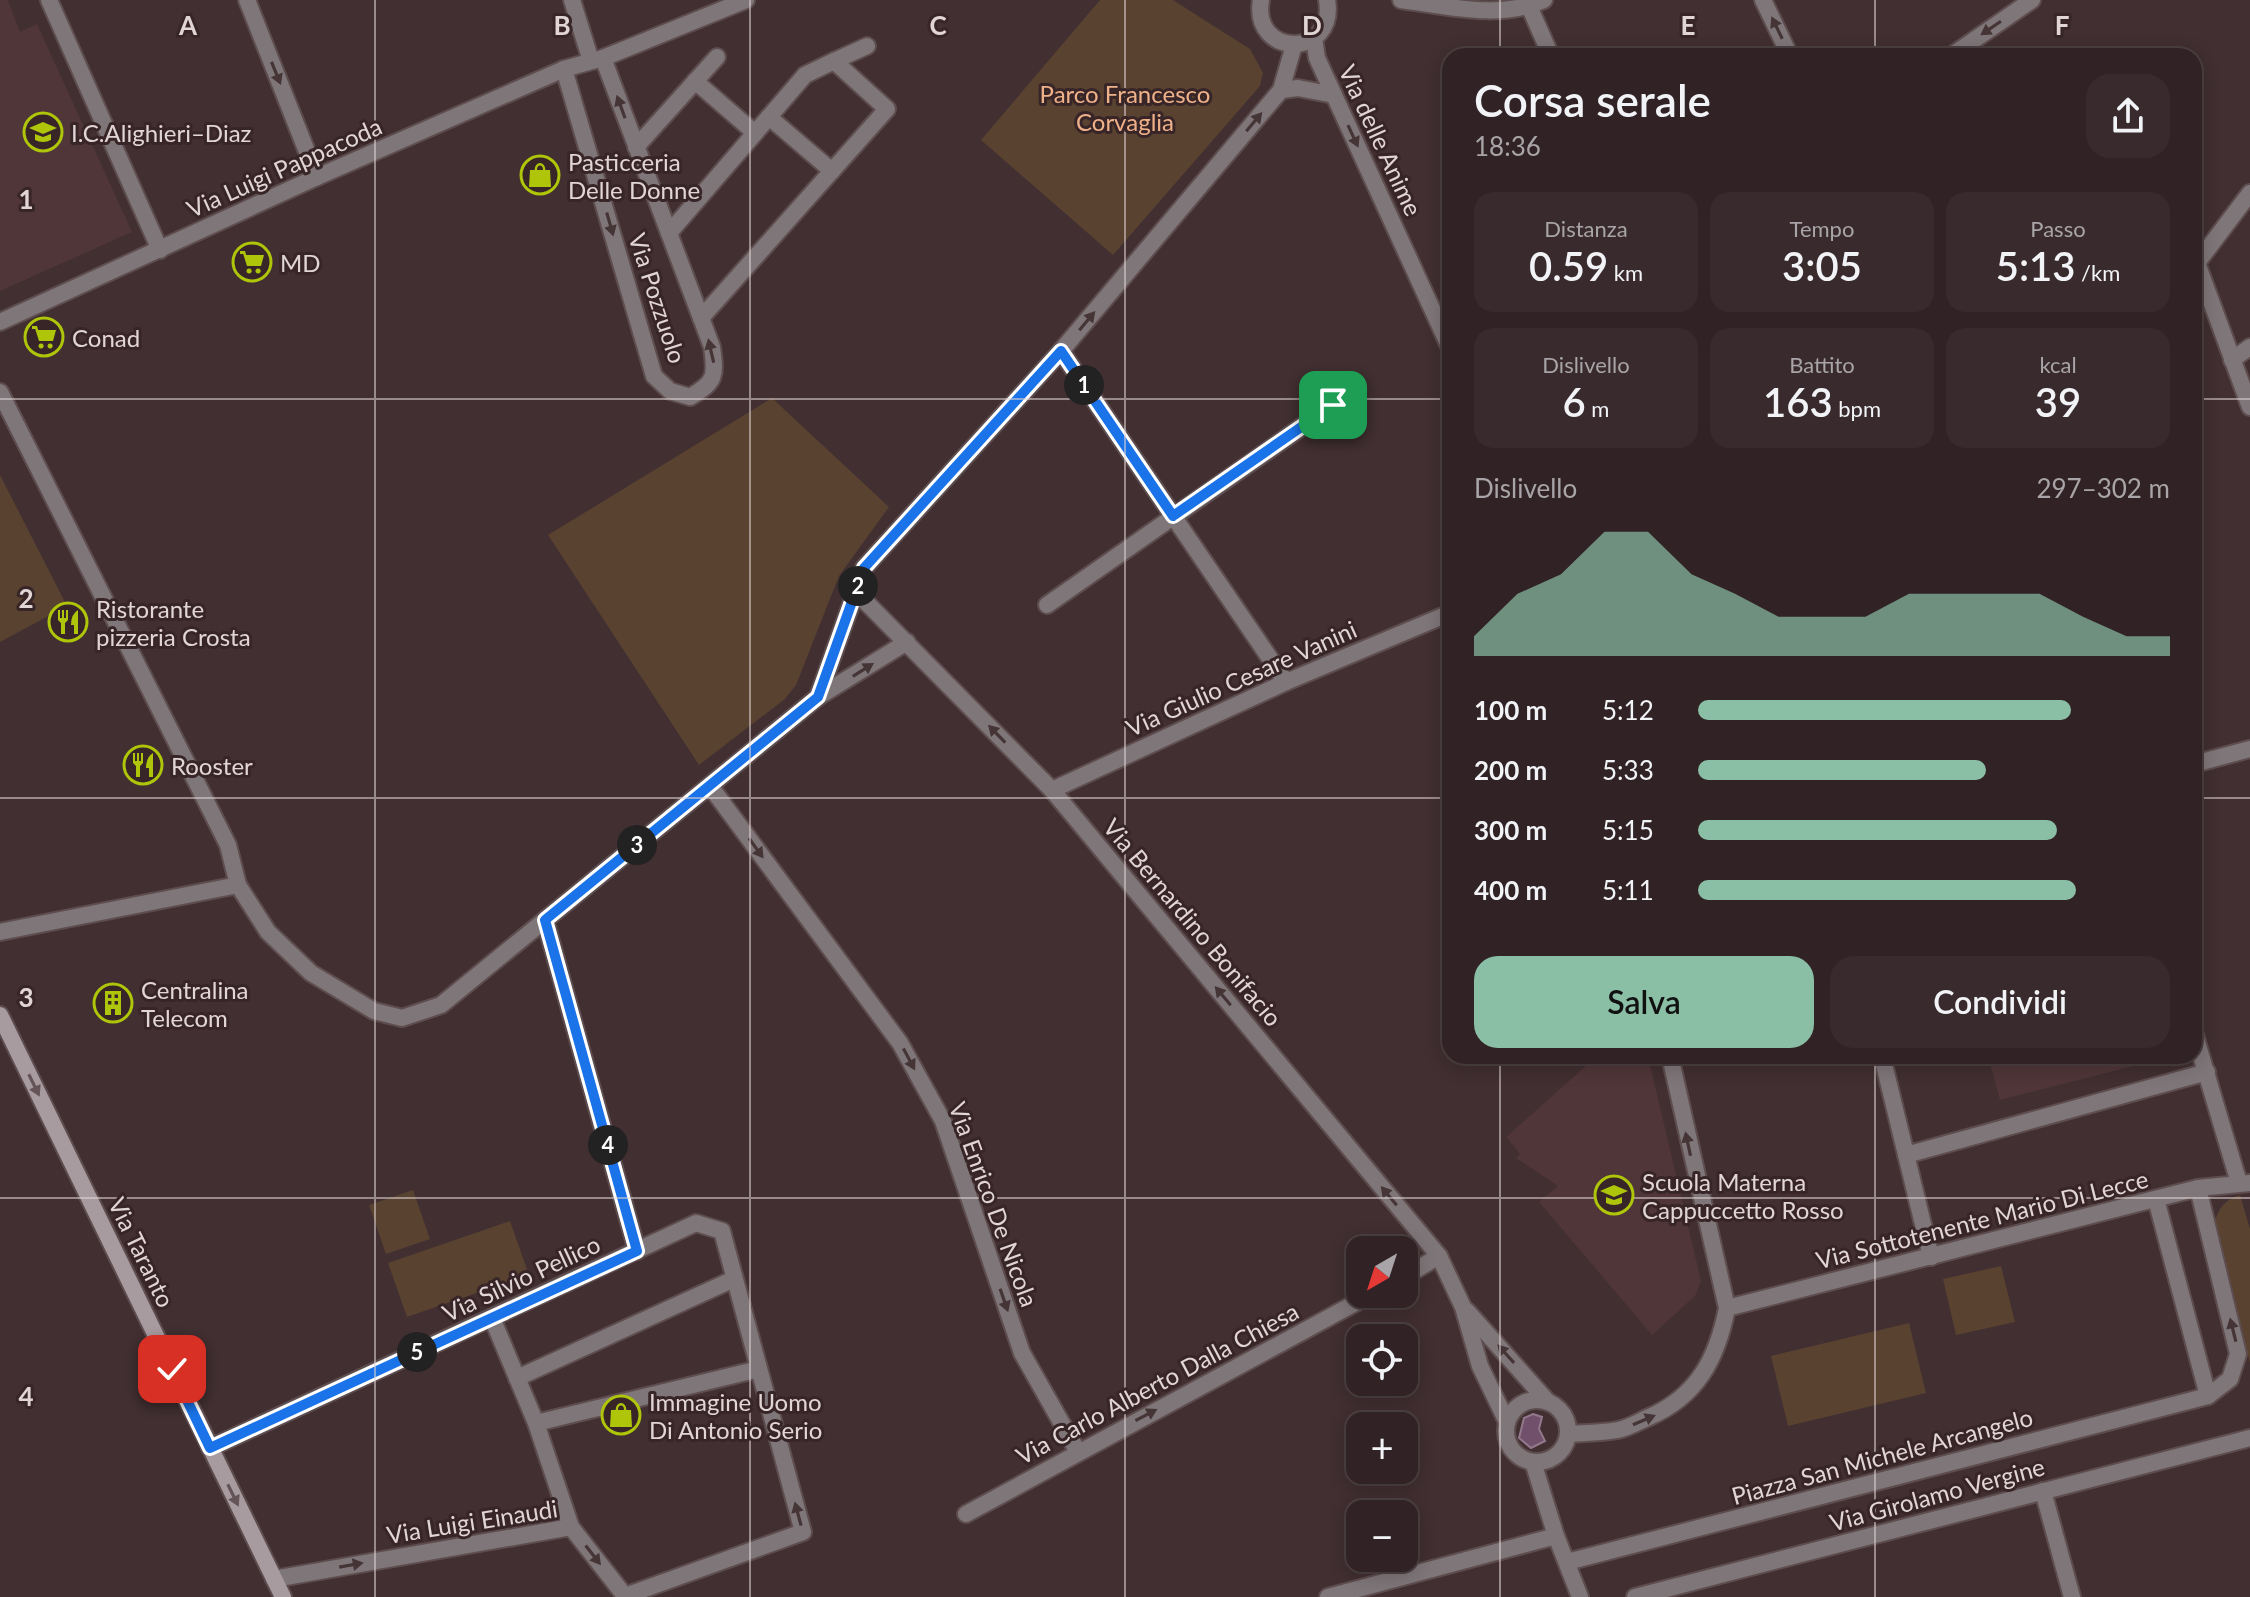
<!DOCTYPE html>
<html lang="it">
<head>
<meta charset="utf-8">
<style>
  body { margin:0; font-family:Lato,sans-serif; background:#392b2d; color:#f1f3f6; height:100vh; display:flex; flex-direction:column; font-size:30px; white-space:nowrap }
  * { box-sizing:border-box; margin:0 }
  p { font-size:26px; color:#a8a4a7 }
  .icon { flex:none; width:44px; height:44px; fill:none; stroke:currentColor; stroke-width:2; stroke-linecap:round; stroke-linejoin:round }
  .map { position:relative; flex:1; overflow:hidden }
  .panel { position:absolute; left:1442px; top:48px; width:760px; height:1016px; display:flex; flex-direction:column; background:#312325; border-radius:24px; box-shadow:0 4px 20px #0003,0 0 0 2px #4c4042 }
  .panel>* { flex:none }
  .needle { width:52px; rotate:219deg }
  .fabs { position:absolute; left:1346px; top:1236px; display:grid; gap:16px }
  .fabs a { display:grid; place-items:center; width:72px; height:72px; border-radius:16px; background:#312325; box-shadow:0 4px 20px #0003,0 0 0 2px #4c4042; font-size:40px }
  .pin { position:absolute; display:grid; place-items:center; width:68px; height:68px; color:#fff; margin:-34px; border-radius:16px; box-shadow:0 4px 12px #0006 }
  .km { position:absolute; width:40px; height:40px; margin:-20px; border-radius:50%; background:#222; color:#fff; font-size:22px; line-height:40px; text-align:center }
  .round { display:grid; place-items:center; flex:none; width:84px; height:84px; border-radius:24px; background:#392b2d }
  .head { display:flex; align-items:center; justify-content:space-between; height:136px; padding:0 32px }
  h1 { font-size:44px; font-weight:600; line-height:60px }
  .stats { display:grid; grid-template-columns:repeat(3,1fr); gap:12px; height:136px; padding:8px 32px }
  .stats div { display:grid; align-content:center; border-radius:20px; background:#392b2d; text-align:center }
  .stats b { font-size:40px; font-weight:600 }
  .stats small { font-size:22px; font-weight:400 }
  .stats p { font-size:22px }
  .chart { height:224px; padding:16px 32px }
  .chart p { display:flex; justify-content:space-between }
  .chart svg { width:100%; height:144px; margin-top:8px; fill:#8abfa5; opacity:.7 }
  .action { display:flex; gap:16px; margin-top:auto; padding:16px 32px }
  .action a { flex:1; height:92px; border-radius:24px; background:#8abfa5; color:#111; font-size:32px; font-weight:600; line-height:92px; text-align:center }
  .action a+a { background:#392b2d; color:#f1f3f6 }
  ul { padding:0 32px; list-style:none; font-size:26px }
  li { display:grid; grid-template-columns:128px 96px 1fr; align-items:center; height:60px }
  li i { height:20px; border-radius:10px; background:#8abfa5 }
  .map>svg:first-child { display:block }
</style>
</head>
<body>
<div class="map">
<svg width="2250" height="1597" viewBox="0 0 2250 1597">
  <rect width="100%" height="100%" fill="#412f31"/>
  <g fill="#503639">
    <polygon points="0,0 8,0 20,32 37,24 132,232 0,291"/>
    <polygon points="1597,1056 1648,1056 1701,1281 1695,1296 1652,1335 1539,1202 1558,1186 1516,1158 1520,1154 1506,1137"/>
    <polygon points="1988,1056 2165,1056 2165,1058 2000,1100"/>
  </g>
  <g fill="#5a4231">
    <polygon points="1100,0 1173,0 1250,49 1263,73 1260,86 1113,255 981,140"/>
    <polygon points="772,398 889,507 839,576 796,685 785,699 699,765 548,535"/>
    <polygon points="0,475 67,606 0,642"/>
    <polygon points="413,1190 430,1239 386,1254 369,1205"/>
    <path d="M2240,1195l10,34v134l-36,-139c4,-15 10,-24 26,-29z"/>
    <polygon points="510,1221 529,1275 407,1317 388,1263"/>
    <polygon points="2001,1266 2015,1322 1956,1335 1943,1279"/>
    <polygon points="1909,1323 1926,1393 1788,1426 1771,1356"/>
  </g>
  <polygon fill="#70506b" stroke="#92788b" stroke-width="2" points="1533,1414 1542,1417 1539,1429 1545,1441 1531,1448 1519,1438 1524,1418"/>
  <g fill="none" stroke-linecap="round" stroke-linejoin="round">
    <defs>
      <g id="minor">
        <polyline points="49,0 160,250"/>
        <polyline points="247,0 317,177"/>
        <polyline points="572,0 591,61"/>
        <path d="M1261,0c-10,58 76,59 66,0"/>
        <path d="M1401,0c47,6 98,20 143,0"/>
        <polyline points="1763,0 1790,56"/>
        <polyline points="1529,6 1551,56"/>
        <polyline points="1314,38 1317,58 1450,348"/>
        <polyline points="1951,56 2032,0"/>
        <polyline points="834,61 867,46"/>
        <path d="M564,69l90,307 16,15 20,6c26,-15 26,-21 22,-50l-109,-289"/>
        <polyline points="695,81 755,133"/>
        <polyline points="1281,90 1298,88 1334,95"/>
        <polyline points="769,117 832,171"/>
        <polyline points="636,147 717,57"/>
        <polyline points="2250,193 2197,263 2250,407"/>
        <polyline points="669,233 805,75 834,61 887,109 701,318"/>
        <polyline points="0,322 317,177 564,69 603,58 746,0"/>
        <polyline points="1061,351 1286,682"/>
        <polyline points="2232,360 2250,347"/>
        <polyline points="0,392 228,845 238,885"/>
        <polyline points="856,592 1052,790 1439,1256 1463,1307 1480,1366 1507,1422"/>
        <polyline points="1047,605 1333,405"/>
        <polyline points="818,697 864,568 1061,351 1281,90 1294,45"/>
        <polyline points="2194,764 2250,749"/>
        <polyline points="710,786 900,1043 943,1121 1022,1353 1078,1452"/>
        <polyline points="1052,790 1286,682 1450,613"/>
        <polyline points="545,920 637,1251"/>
        <polyline points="0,932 238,885 268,932 311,973 374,1011 402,1018 441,1005 818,697 907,642"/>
        <polyline points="2194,1032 2239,1183"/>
        <polyline points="1882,1056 1931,1257"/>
        <polyline points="1906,1155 2207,1072"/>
        <polyline points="2156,1199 2208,1396"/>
        <polyline points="1404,1277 1439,1256"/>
        <polyline points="1727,1308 2198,1188 2250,1183"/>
        <polyline points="1467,1311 1548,1402"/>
        <polyline points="492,1318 536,1423 571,1527"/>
        <polyline points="517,1378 734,1279"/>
        <circle cx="1537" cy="1431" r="31"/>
        <polyline points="536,1423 759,1369"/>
        <path d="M1569,1434c16,-1 33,-1 49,-4 10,-2 20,-8 29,-12 50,-21 70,-59 80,-110l-57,-252"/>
        <polyline points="210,1448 696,1223 722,1231 803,1532 625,1596 571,1527 274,1579"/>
        <polyline points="1533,1462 1556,1536 1580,1597"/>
        <polyline points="2043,1491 2072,1597"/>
        <polyline points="966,1514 1372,1294"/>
        <polyline points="1567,1562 2208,1396 2230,1379 2238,1354 2198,1188"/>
        <polyline points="1328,1597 1556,1536"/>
        <polyline points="1635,1597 2250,1438"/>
      </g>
      <polyline id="secondary" points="0,1015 283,1597"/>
    </defs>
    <use href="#minor" stroke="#5e4d4f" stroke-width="20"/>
    <use href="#secondary" stroke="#5e4d4f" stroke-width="20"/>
    <use href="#minor" stroke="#7f7679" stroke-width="16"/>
    <use href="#secondary" stroke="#a89ba0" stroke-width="16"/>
  </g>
  <defs><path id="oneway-solid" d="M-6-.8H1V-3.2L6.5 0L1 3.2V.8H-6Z" transform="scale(2)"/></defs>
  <g fill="#453537">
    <use href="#oneway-solid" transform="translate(1777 28) rotate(-116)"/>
    <use href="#oneway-solid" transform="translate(1991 28) rotate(146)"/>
    <use href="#oneway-solid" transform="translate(276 73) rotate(68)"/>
    <use href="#oneway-solid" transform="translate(621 107) rotate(-110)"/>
    <use href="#oneway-solid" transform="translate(1254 122) rotate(-50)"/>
    <use href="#oneway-solid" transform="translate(1353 136) rotate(65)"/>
    <use href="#oneway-solid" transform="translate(610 224) rotate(74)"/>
    <use href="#oneway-solid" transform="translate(1087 321) rotate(-50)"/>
    <use href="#oneway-solid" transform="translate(711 351) rotate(-103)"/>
    <use href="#oneway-solid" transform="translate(863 670) rotate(-32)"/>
    <use href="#oneway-solid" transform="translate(997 734) rotate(-134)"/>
    <use href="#oneway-solid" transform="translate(756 848) rotate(54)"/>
    <use href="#oneway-solid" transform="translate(1223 996) rotate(-130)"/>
    <use href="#oneway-solid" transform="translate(909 1059) rotate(62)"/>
    <use href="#oneway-solid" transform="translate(1688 1144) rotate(-102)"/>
    <use href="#oneway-solid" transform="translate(1389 1196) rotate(-130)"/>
    <use href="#oneway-solid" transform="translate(1004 1300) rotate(71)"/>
    <use href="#oneway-solid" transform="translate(2233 1330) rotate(-104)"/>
    <use href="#oneway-solid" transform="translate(1506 1354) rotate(-132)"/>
    <use href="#oneway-solid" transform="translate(1146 1415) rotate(-28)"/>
    <use href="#oneway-solid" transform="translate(1644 1420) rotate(-23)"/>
    <use href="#oneway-solid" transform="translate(798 1514) rotate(-105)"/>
    <use href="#oneway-solid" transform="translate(593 1555) rotate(52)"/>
    <use href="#oneway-solid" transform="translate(351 1565) rotate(-10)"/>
  </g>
  <g fill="#645457">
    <use href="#oneway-solid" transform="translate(34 1085) rotate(64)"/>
    <use href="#oneway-solid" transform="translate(233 1495) rotate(64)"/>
  </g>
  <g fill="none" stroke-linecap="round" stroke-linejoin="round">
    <defs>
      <polyline id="route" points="172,1369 210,1448 637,1251 545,920 818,697 864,568 1061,351 1173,516 1333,405"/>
    </defs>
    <use href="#route" stroke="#fff" stroke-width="16"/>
    <use href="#route" stroke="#1a73e8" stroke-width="10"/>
  </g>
  <path fill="none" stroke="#e1d5d6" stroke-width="2" stroke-opacity="0.55" d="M375,0v1597M750,0v1597M1125,0v1597M1500,0v56M1875,0v56M0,399h1450M2194,399h56M0,798h1450M2194,798h56M1500,1056v541M1875,1056v541M0,1198h2250"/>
  <defs>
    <symbol id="school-ring" viewBox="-11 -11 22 22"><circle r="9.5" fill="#372527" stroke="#aec509" stroke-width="1.5"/><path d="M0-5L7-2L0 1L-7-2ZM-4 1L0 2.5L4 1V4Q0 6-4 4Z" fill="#aec509"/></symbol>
    <symbol id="shop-ring" viewBox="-11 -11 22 22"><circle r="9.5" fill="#372527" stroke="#aec509" stroke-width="1.5"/><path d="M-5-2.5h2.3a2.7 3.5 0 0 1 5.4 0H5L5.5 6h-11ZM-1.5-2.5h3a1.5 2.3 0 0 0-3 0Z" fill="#aec509"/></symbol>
    <symbol id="supermarket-ring" viewBox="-11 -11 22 22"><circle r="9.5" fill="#372527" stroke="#aec509" stroke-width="1.5"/><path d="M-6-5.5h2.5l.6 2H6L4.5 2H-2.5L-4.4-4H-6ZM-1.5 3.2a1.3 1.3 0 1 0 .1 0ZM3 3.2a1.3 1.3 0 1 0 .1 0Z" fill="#aec509"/></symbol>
    <symbol id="restaurant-ring" viewBox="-11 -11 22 22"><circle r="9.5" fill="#372527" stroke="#aec509" stroke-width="1.5"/><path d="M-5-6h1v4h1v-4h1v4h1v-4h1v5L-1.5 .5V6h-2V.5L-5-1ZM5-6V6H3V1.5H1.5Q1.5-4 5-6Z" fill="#aec509"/></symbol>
    <symbol id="building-ring" viewBox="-11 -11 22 22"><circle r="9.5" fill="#372527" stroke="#aec509" stroke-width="1.5"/><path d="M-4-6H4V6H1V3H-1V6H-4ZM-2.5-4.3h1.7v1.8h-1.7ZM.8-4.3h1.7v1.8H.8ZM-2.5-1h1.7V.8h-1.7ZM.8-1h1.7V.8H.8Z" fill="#aec509"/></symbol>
  </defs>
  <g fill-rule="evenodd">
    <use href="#school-ring" x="21" y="110" width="44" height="44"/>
    <use href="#shop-ring" x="518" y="153" width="44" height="44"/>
    <use href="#supermarket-ring" x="230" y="240" width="44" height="44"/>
    <use href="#supermarket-ring" x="22" y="315" width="44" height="44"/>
    <use href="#restaurant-ring" x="46" y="600" width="44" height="44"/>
    <use href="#restaurant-ring" x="121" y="743" width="44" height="44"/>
    <use href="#building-ring" x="91" y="981" width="44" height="44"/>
    <use href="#school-ring" x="1592" y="1173" width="44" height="44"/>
    <use href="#shop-ring" x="599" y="1393" width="44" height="44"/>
  </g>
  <g text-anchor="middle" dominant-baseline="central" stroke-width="6" stroke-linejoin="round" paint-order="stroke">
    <g font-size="24" fill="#eeb189" stroke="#372527">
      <text x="1125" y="93">Parco Francesco<tspan x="1125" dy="28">Corvaglia</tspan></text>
    </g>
    <g font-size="24" fill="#e1d5d6" stroke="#372527" text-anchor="start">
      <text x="71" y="132">I.C.Alighieri–Diaz</text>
      <text x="568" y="161">Pasticceria<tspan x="568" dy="28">Delle Donne</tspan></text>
      <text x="280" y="262">MD</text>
      <text x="72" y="337">Conad</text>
      <text x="96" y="608">Ristorante<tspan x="96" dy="28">pizzeria Crosta</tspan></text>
      <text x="171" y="765">Rooster</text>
      <text x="141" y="989">Centralina<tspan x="141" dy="28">Telecom</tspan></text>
      <text x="1642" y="1181">Scuola Materna<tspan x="1642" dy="28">Cappuccetto Rosso</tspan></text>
      <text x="649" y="1401">Immagine Uomo<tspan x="649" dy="28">Di Antonio Serio</tspan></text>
    </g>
    <g font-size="24" fill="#e1d5d6" stroke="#372527">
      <text transform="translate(1381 140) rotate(65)">Via delle Anime</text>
      <text transform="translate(284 167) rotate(-24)">Via Luigi Pappacoda</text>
      <text transform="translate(658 298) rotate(72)">Via Pozzuolo</text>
      <text transform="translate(1241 678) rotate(-24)">Via Giulio Cesare Vanini</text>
      <text transform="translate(1193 922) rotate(50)">Via Bernardino Bonifacio</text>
      <text transform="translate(994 1204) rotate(70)">Via Enrico De Nicola</text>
      <text transform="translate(1982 1219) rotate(-14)">Via Sottotenente Mario Di Lecce</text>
      <text transform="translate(142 1252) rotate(64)">Via Taranto</text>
      <text transform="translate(521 1278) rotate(-25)">Via Silvio Pellico</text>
      <text transform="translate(1157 1383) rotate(-28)">Via Carlo Alberto Dalla Chiesa</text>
      <text transform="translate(1882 1456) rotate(-15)">Piazza San Michele Arcangelo</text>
      <text transform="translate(1937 1494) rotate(-15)">Via Girolamo Vergine</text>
      <text transform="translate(472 1521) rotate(-9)">Via Luigi Einaudi</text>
    </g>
  </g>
  <g font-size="26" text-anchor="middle" font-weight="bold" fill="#e1d5d6" stroke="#372527" stroke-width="6" stroke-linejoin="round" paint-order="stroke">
    <text x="188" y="35">A</text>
    <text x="562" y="35">B</text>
    <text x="938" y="35">C</text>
    <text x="1312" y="35">D</text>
    <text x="1688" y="35">E</text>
    <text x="2062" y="35">F</text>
    <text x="26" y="209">1</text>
    <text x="26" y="608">2</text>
    <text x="26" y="1007">3</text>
    <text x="26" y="1406">4</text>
  </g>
</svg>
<div class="fabs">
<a><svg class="needle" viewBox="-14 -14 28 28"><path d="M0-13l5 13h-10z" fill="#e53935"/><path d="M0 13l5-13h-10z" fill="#a8a4a7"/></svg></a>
<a><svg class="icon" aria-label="locate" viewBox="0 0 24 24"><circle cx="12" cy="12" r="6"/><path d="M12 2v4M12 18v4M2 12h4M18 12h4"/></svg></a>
<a>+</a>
<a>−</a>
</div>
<div class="pin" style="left:1333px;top:405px;background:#1e9e55"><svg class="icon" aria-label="arrive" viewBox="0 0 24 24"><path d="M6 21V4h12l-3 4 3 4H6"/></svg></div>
<div class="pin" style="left:172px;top:1369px;background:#d93025"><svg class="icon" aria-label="check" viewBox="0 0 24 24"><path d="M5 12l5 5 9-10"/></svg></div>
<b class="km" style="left:1084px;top:385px">1</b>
<b class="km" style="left:858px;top:586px">2</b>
<b class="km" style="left:637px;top:845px">3</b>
<b class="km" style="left:608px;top:1145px">4</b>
<b class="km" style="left:417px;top:1352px">5</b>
<section class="panel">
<div class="head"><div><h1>Corsa serale</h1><p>18:36</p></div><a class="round"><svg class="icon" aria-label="share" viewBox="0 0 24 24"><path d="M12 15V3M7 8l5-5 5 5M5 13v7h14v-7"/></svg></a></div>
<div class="stats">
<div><p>Distanza</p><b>0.59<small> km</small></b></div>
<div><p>Tempo</p><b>3:05</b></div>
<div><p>Passo</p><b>5:13<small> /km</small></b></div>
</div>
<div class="stats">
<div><p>Dislivello</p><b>6<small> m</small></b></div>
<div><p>Battito</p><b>163<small> bpm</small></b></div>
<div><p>kcal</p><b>39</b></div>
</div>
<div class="chart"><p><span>Dislivello</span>297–302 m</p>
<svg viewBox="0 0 160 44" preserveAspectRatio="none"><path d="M0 44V38L10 25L20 19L30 6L40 6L50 19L60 25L70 32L80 32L90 32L100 25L110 25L120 25L130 25L140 32L150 38L160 38V44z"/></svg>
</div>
<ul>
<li><b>100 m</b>5:12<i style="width:79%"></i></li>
<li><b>200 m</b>5:33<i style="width:61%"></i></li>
<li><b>300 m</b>5:15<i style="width:76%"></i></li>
<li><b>400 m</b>5:11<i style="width:80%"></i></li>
</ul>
<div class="action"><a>Salva</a><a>Condividi</a></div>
</section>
</div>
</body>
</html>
